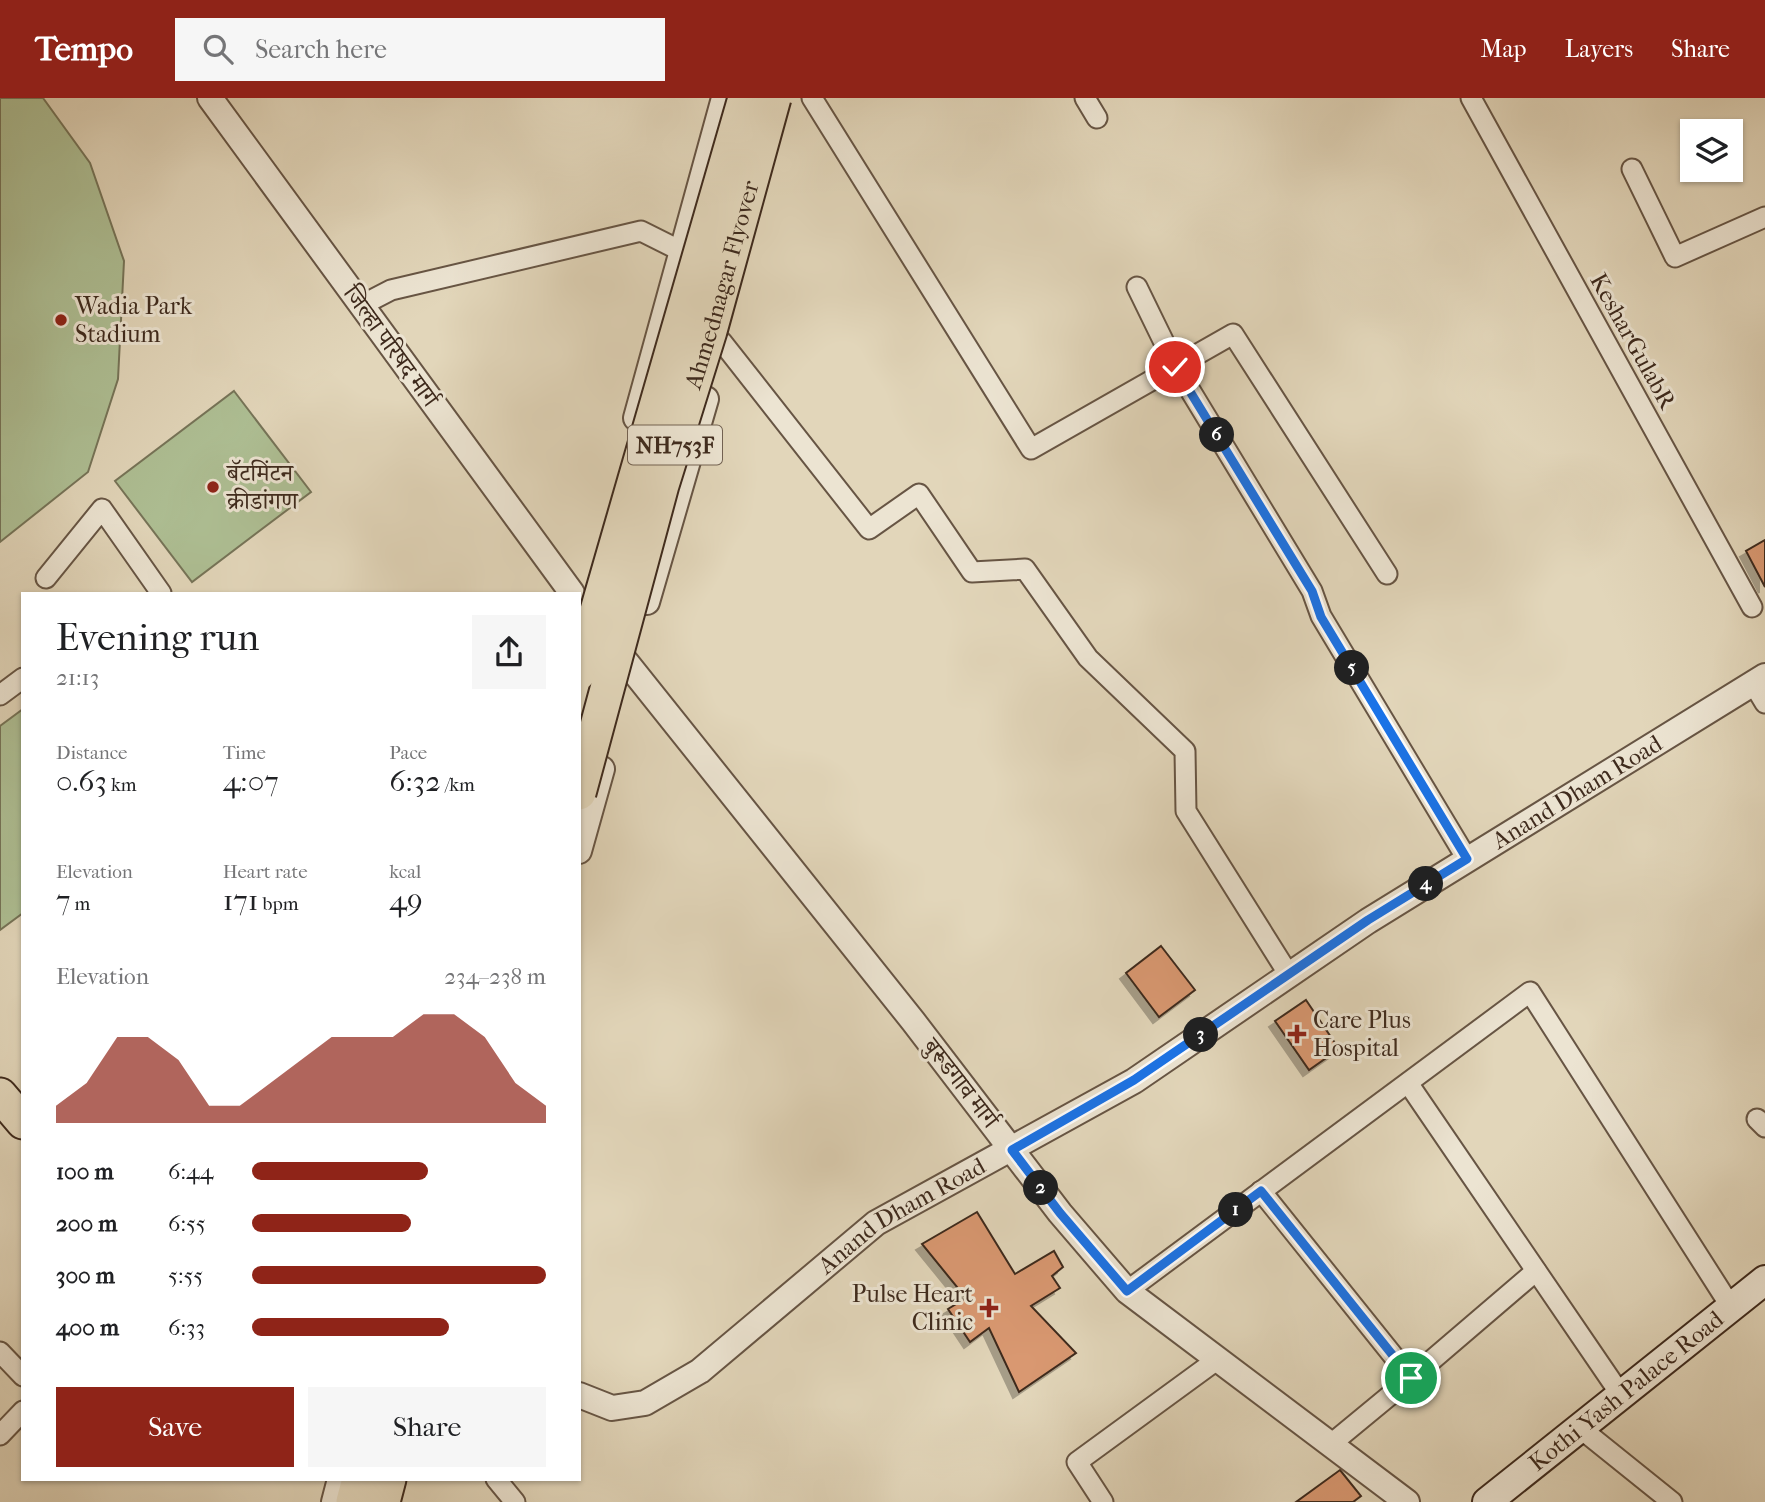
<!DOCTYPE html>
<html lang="en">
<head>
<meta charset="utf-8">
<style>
  body { margin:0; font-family:"IM FELL French Canon","Noto Serif Devanagari",serif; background:#f6f6f6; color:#202124; height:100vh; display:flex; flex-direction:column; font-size:26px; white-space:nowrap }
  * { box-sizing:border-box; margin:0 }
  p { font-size:23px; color:#757577 }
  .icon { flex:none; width:38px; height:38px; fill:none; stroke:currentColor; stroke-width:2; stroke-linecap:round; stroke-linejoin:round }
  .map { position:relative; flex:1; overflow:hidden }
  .side { position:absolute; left:21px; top:494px; width:560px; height:889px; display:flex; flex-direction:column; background:#fff; border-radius:0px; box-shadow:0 2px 5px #0004 }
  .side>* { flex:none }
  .buttons { position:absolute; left:1680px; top:21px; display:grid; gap:14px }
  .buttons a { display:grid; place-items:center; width:63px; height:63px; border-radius:0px; background:#fff; box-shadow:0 2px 5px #0004; font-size:35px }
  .pin { position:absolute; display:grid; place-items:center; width:60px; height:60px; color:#fff; margin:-30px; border:4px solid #fff; border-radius:50%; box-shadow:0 2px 7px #0007 }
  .km { position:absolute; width:35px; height:35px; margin:-18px; border-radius:50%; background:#222; color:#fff; font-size:19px; line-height:35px; text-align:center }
  .round { display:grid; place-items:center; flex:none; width:74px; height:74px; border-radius:0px; background:#f6f6f6 }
  .summary { display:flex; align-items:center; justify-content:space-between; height:119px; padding:0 35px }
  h1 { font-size:38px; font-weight:600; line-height:52px }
  .figures { display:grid; grid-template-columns:repeat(3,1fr); gap:10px; height:119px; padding:7px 35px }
  .figures div { display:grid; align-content:center }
  .figures b { font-size:30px; font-weight:600 }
  .figures small { font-size:19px; font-weight:400 }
  .figures p { font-size:19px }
  .chart { height:196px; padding:14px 35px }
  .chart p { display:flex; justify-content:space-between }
  .chart svg { width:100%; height:126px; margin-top:7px; fill:#8f2418; opacity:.7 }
  .action { display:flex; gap:14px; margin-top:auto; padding:14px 35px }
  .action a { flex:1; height:80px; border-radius:0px; background:#8f2418; color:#fff; font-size:28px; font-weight:600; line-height:80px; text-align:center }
  .action a+a { background:#f6f6f6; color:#202124 }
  ul { padding:0 35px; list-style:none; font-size:23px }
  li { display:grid; grid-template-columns:112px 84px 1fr; align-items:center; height:52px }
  li i { height:18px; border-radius:9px; background:#8f2418 }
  header { display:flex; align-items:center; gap:42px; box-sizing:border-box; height:98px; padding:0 35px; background:#8f2418; color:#fff }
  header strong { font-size:33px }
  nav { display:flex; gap:38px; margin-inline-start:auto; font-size:24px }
  .search { width:490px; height:63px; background:#f6f6f6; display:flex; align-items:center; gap:18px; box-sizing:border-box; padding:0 24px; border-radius:0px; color:#757577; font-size:26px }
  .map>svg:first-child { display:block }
</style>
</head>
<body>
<header>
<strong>Tempo</strong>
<div class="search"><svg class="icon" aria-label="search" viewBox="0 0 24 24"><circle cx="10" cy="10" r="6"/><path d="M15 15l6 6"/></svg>Search here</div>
<nav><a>Map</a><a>Layers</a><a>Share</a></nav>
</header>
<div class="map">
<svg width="1765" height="1404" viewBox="0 0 1765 1404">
  <defs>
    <filter id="shadow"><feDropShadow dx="-6" dy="6" stdDeviation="0" flood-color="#0004"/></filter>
  </defs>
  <rect width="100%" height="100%" fill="#e2d6ba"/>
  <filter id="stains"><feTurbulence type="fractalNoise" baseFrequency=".00286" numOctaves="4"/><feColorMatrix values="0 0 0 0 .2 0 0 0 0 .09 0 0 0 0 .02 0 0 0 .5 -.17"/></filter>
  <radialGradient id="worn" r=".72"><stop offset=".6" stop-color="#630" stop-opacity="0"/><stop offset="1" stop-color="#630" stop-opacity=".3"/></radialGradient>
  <g fill="#aebf94" stroke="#767458" stroke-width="2">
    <polygon points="0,0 43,0 90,65 124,163 118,281 88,374 0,444"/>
    <polygon points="234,293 311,394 192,484 115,383"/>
    <polygon points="23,611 23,815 0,832 0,628"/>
  </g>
  <g fill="#d99871" stroke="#3e2a1d" stroke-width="2" filter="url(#shadow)">
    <polygon points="1765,442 1765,489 1746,453"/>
    <polygon points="1161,848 1195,892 1159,919 1126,875"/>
    <polygon points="1306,902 1339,951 1309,972 1275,923"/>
    <polygon points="977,1114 1015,1176 1054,1153 1063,1169 1052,1178 1060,1190 1031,1208 1076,1255 1019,1294 989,1230 970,1244 948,1211 966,1200 922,1146"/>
    <polygon points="1340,1372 1361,1398 1353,1404 1296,1404"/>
  </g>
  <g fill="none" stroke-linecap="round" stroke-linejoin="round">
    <defs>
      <g id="minor">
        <polyline points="812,0 1031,351 1233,236 1387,476"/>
        <polyline points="1085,0 1097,20"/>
        <polyline points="1471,0 1752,509"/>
        <polyline points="1632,71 1675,159 1765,119"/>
        <polyline points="1137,189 1176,269 1312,493 1321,518 1467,761"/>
        <polyline points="362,207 391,192 641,133 681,153"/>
        <polyline points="722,244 869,431 919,396 972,474 1025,471 1088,560 1185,653 1186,713 1289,877"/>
        <polyline points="46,480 102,411 161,495"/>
        <polyline points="1753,585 1765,605"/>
        <polyline points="0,597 23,580"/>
        <polyline points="1408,985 1621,1297"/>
        <polyline points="1757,1021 1765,1029"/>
        <polyline points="1261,1093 1411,1280 1331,1346"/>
        <polyline points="1127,1193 1530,894 1731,1209"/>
        <polyline points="0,1254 23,1278"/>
        <polyline points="1411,1280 1536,1173"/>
        <polyline points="1580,1330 1672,1404"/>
        <polyline points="0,1337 23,1313"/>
        <polyline points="496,1381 515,1404"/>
        <polyline points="1103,1404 1077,1364 1218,1261"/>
      </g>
      <g id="tertiary">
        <polyline points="210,0 572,495"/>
        <polyline points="636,320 724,0"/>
        <polyline points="647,504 706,301"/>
        <polyline points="579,505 913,923 1060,1115 1127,1193 1407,1404"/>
        <polyline points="579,753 602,671"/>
        <path id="s1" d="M579,1297l33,13 33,-5 55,-32 176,-148 258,-142 234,-160 397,-245"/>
        <polyline points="334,1404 340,1381"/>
      </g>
      <g id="secondary">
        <path id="s2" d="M1487,1404l278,-222"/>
      </g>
      <g id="trunk">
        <polyline points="0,997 23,1024"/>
        <polyline points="353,1404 359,1381"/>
        <polyline points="383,1404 389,1381"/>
      </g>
    </defs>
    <use href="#minor" stroke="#675544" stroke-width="23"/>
    <use href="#tertiary" stroke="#675544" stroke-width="28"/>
    <use href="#secondary" stroke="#3e2a1d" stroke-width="32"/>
    <use href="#trunk" stroke="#3e2a1d" stroke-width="37"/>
    <use href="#minor" stroke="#ece4d2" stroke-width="19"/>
    <use href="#tertiary" stroke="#ece4d2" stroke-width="24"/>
    <use href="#secondary" stroke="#ece4d2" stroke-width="28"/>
    <use href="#trunk" stroke="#e2d6ba" stroke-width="33"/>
    <defs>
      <g id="trunk-bridge">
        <polyline points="579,575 745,0"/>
        <path id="s3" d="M579,695l83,-308 48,-154 64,-233"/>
      </g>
    </defs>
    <use href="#trunk-bridge" stroke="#3e2a1d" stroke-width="37" stroke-linecap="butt"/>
    <use href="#trunk-bridge" stroke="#e2d6ba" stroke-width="33"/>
  </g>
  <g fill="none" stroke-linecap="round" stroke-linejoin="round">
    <defs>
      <polyline id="route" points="1175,269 1312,493 1321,519 1467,761 1368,822 1134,982 1012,1052 1060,1115 1127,1193 1261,1093 1411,1280"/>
    </defs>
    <use href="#route" stroke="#fff" stroke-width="14"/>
    <use href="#route" stroke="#1a73e8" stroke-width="9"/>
  </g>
  <g fill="#8f2418" stroke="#ece4d2" stroke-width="2.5">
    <circle cx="61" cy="222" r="7"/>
    <circle cx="213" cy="389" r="7"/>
    <path d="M1293.5 925.5h7v7h7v7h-7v7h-7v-7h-7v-7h7z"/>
    <path d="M985.5 1199.5h7v7h7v7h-7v7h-7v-7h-7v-7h7z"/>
  </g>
  <g text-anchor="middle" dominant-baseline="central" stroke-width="6" stroke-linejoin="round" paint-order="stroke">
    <rect fill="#ece4d2" stroke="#726253" stroke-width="2" x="628" y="327.5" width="94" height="39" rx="5"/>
    <g font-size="23" font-weight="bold" fill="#3e2a1d">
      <text x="675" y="347">NH753F</text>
    </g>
    <g font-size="24" fill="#3e2a1d" stroke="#ece4d2">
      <text stroke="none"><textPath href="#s3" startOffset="528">Ahmednagar Flyover</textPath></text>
      <text transform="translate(1633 243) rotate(61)">KesharGulabR</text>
      <text transform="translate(391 248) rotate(54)">जिल्हा परिषद मार्ग</text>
      <text stroke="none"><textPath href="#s1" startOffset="1186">Anand Dham Road</textPath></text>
      <text transform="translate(961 985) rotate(52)">बुरूडगाव मार्ग</text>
      <text stroke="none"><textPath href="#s1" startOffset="388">Anand Dham Road</textPath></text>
      <text stroke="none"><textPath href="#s2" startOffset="178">Kothi Yash Palace Road</textPath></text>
    </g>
    <g font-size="24" fill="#3e2a1d" stroke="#ece4d2" text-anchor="start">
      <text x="75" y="208">Wadia Park<tspan x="75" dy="28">Stadium</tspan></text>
      <text x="227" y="375">बॅटमिंटन<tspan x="227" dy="28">क्रीडांगण</tspan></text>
      <text x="1313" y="922">Care Plus<tspan x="1313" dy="28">Hospital</tspan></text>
      <text x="973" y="1196" text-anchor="end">Pulse Heart<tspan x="973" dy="28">Clinic</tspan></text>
    </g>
  </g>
  <rect width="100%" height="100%" filter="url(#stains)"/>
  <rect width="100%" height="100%" fill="url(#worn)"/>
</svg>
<div class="buttons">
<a><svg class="icon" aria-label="layers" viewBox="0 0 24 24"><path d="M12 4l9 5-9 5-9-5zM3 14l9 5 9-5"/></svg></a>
</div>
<div class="pin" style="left:1411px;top:1280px;background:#1e9e55"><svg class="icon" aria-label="arrive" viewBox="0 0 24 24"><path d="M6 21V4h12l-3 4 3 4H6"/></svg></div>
<div class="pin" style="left:1175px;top:269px;background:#d93025"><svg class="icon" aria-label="check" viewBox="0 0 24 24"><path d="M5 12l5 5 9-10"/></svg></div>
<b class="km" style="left:1236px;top:1112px">1</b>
<b class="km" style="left:1041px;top:1090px">2</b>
<b class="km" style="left:1201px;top:937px">3</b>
<b class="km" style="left:1426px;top:786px">4</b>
<b class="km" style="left:1352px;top:570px">5</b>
<b class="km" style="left:1217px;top:337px">6</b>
<section class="side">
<div class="summary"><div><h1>Evening run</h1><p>21:13</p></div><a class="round"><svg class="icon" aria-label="share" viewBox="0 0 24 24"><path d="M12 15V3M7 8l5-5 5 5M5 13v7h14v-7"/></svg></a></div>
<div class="figures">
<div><p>Distance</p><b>0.63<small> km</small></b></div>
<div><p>Time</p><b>4:07</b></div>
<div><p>Pace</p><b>6:32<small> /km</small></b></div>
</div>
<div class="figures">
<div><p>Elevation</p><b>7<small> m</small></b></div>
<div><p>Heart rate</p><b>171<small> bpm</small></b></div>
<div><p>kcal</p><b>49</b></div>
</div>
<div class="chart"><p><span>Elevation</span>234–238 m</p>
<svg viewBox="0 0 160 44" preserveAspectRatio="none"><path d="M0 44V38L10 30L20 14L30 14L40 22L50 38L60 38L70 30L80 22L90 14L100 14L110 14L120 6L130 6L140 14L150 30L160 38V44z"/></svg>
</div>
<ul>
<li><b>100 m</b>6:44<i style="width:60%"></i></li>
<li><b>200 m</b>6:55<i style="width:54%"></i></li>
<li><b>300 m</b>5:55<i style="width:100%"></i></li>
<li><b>400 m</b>6:33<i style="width:67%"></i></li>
</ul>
<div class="action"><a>Save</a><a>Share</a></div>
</section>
</div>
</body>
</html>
